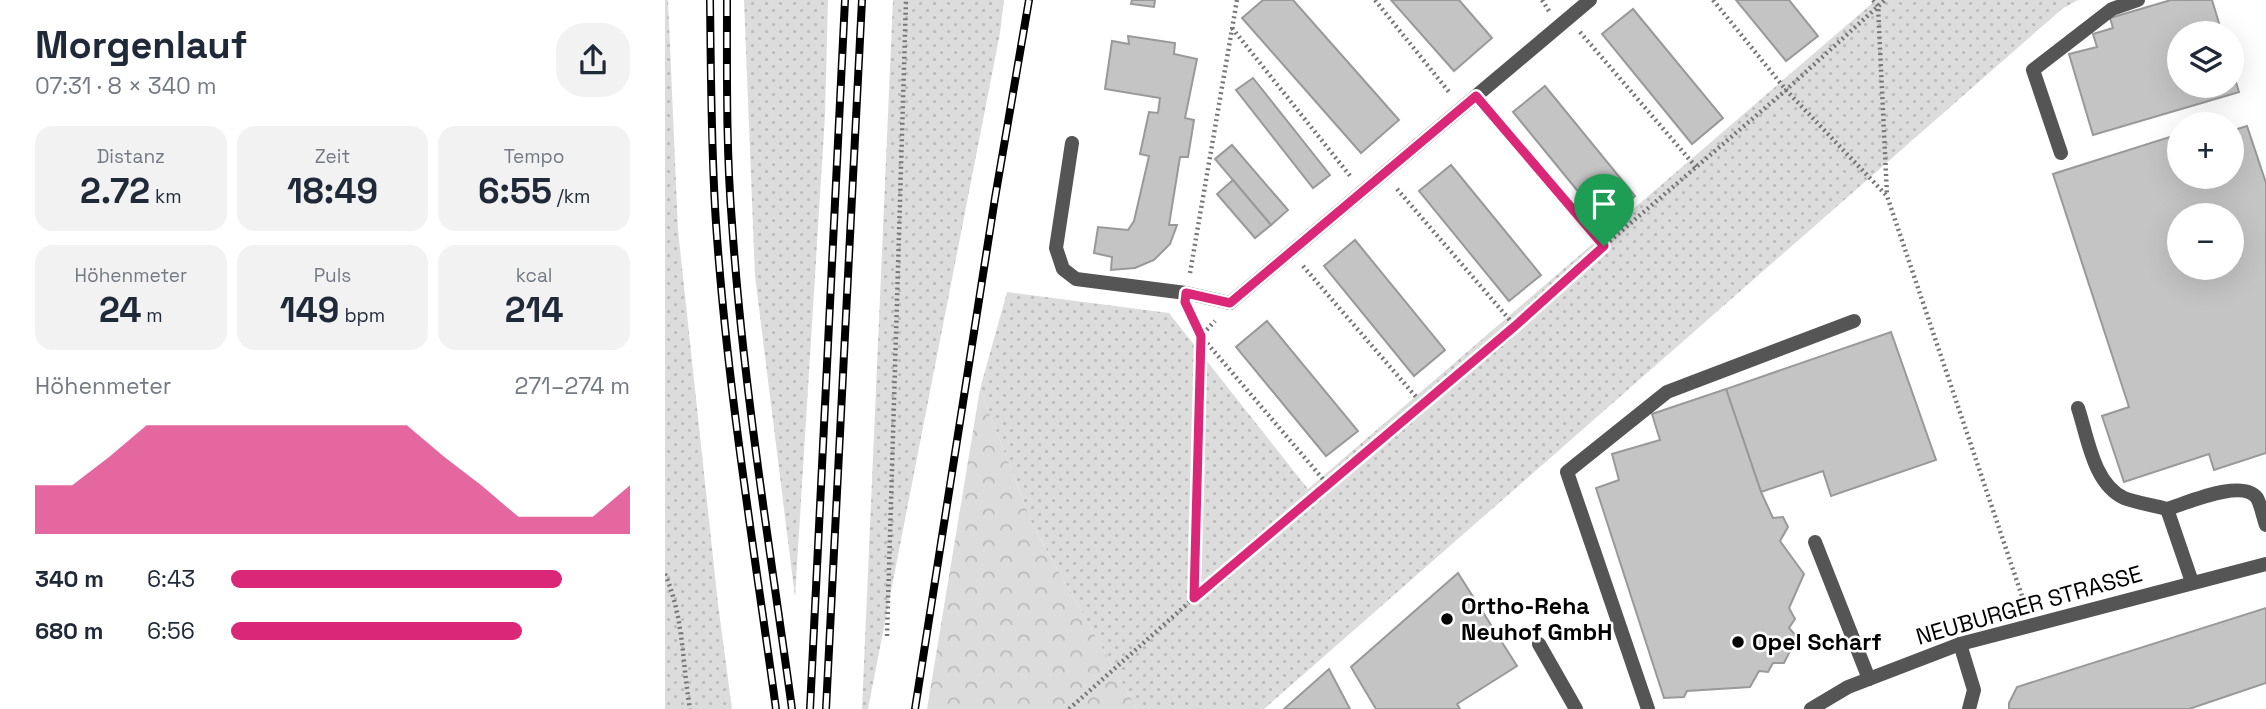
<!DOCTYPE html>
<html lang="de">
<head>
<meta charset="utf-8">
<style>
  body { margin:0; font-family:"Space Grotesk",sans-serif; background:#f2f2f3; color:#1f2937; height:100vh; display:flex; flex-direction:column; font-size:26px; white-space:nowrap }
  * { box-sizing:border-box; margin:0 }
  p { font-size:23px; color:#747a83 }
  .icon { flex:none; width:38px; height:38px; fill:none; stroke:currentColor; stroke-width:2; stroke-linecap:round; stroke-linejoin:round }
  .map { position:relative; flex:1; overflow:hidden }
  .drawer { display:flex; flex-direction:column; background:#fff; width:665px }
  .drawer>* { flex:none }
  .buttons { position:absolute; left:1502px; top:21px; display:grid; gap:14px }
  .buttons a { display:grid; place-items:center; width:77px; height:77px; border-radius:50%; background:#fff; box-shadow:0 7px 28px #0002; font-size:35px }
  .pin { position:absolute; display:grid; place-items:center; width:60px; height:60px; color:#fff; margin:-72px -30px; border-radius:50% 50% 50% 0; rotate:-45deg; box-shadow:0 0 7px #0007 }
  .pin .icon { rotate:45deg }
  .round { display:grid; place-items:center; flex:none; width:74px; height:74px; border-radius:28px; background:#f2f2f3 }
  .summary { display:flex; align-items:center; justify-content:space-between; height:119px; padding:0 35px }
  h1 { font-size:38px; font-weight:700; line-height:52px }
  .figures { display:grid; grid-template-columns:repeat(3,1fr); gap:10px; height:119px; padding:7px 35px }
  .figures div { display:grid; align-content:center; border-radius:18px; background:#f2f2f3; text-align:center }
  .figures b { font-size:35px; font-weight:700 }
  .figures small { font-size:19px; font-weight:400 }
  .figures p { font-size:19px }
  .chart { height:196px; padding:14px 35px }
  .chart p { display:flex; justify-content:space-between }
  .chart svg { width:100%; height:126px; margin-top:7px; fill:#db2777; opacity:.7 }
  ul { padding:0 35px; list-style:none; font-size:23px }
  li { display:grid; grid-template-columns:112px 84px 1fr; align-items:center; height:52px }
  li i { height:18px; border-radius:9px; background:#db2777 }
  main { display:flex; flex:1; min-height:0 }
  .map>svg:first-child { display:block }
</style>
</head>
<body>
<main>
<section class="drawer">
<div class="summary"><div><h1>Morgenlauf</h1><p>07:31 · 8 × 340 m</p></div><a class="round"><svg class="icon" aria-label="share" viewBox="0 0 24 24"><path d="M12 15V3M7 8l5-5 5 5M5 13v7h14v-7"/></svg></a></div>
<div class="figures">
<div><p>Distanz</p><b>2.72<small> km</small></b></div>
<div><p>Zeit</p><b>18:49</b></div>
<div><p>Tempo</p><b>6:55<small> /km</small></b></div>
</div>
<div class="figures">
<div><p>Höhenmeter</p><b>24<small> m</small></b></div>
<div><p>Puls</p><b>149<small> bpm</small></b></div>
<div><p>kcal</p><b>214</b></div>
</div>
<div class="chart"><p><span>Höhenmeter</span>271–274 m</p>
<svg viewBox="0 0 160 44" preserveAspectRatio="none"><path d="M0 44V27L10 27L20 17L30 6L40 6L50 6L60 6L70 6L80 6L90 6L100 6L110 17L120 27L130 38L140 38L150 38L160 27V44z"/></svg>
</div>
<ul>
<li><b>340 m</b>6:43<i style="width:83%"></i></li>
<li><b>680 m</b>6:56<i style="width:73%"></i></li>
</ul>
</section>
<div class="map">
<svg width="1601" height="709" viewBox="0 0 1601 709">
  <defs>
    <pattern id="grass-dots" width="8" height="8" patternUnits="userSpaceOnUse" patternTransform="scale(1.75)"><rect width="8" height="8" fill="#dcdcdc"/><path d="M2 2h.1M6 6h.1" fill="none" stroke="#bbb" stroke-width="1.8" stroke-linecap="round"/></pattern>
    <pattern id="forest-crowns" width="20" height="18" patternUnits="userSpaceOnUse" patternTransform="scale(1.75)"><rect width="20" height="18" fill="#dcdcdc"/><path d="M2 6a3 3 0 1 1 6 0M12 15a3 3 0 1 1 6 0" fill="none" stroke="#bbb"/></pattern>
  </defs>
  <rect width="100%" height="100%" fill="#fff"/>
  <g fill="url(#grass-dots)">
    <polygon points="0,0 3,0 13,230 53,604 67,709 0,709"/>
    <polygon points="79,0 163,0 160,115 130,597 90,276"/>
    <polygon points="228,0 339,0 335,33 203,709 197,709"/>
    <polygon points="1211,0 1413,0 1397,9 599,709 472,709 368,526 315,389 342,292 504,313 643,489"/>
  </g>
  <polygon fill="url(#forest-crowns)" points="315,389 368,526 472,709 262,709"/>
  <g fill="#c4c4c4" stroke="#999" stroke-width="2" fill-rule="evenodd">
    <polygon points="467,0 490,0 489,7 466,4"/>
    <polygon points="598,0 628,0 734,120 696,153 577,18"/>
    <polygon points="726,0 794,0 827,38 789,71"/>
    <polygon points="1071,0 1124,0 1153,36 1121,61"/>
    <polygon points="1506,0 1547,0 1557,33 1514,33 1514,86 1566,86 1566,66 1574,92 1428,135 1404,54 1432,47 1428,34 1448,28 1445,18"/>
    <polygon points="968,9 1058,118 1027,144 937,34"/>
    <polygon points="463,36 510,43 509,54 532,59 520,118 529,120 523,157 515,157 504,225 512,225 505,244 489,260 470,268 446,270 447,257 429,253 433,227 463,230 469,221 484,156 475,154 484,112 493,113 495,98 440,89 447,41 464,44"/>
    <polygon points="588,78 665,175 648,188 571,90"/>
    <polygon points="880,86 970,196 938,222 848,112"/>
    <path d="M1582,126l19,57v270l-52,17 -5,-16 -85,28 -22,-66 27,-9 -76,-233 126,-40v43h52v-46zM1514,215h52v53h-52z"/>
    <polygon points="567,145 623,210 606,225 550,159"/>
    <polygon points="786,165 876,275 844,301 754,191"/>
    <polygon points="568,180 606,225 590,238 552,194"/>
    <polygon points="690,240 780,350 749,376 659,266"/>
    <polygon points="602,321 693,431 661,456 571,347"/>
    <polygon points="1226,332 1271,460 1166,496 1158,471 1096,492 1061,389"/>
    <polygon points="1061,389 1096,492 1108,518 1118,517 1123,527 1115,541 1139,574 1124,608 1130,619 1124,628 1132,637 1119,663 1108,663 1103,672 1094,671 1085,687 1022,691 1019,697 999,698 931,488 954,480 947,454 995,440 987,414"/>
    <polygon points="793,573 852,666 792,704 795,709 711,709 686,667"/>
    <polygon points="1601,608 1601,683 1524,709 1344,709 1344,703 1352,687"/>
    <polygon points="664,669 685,709 619,709"/>
  </g>
  <g fill="none" stroke-linecap="round" stroke-linejoin="round">
    <g stroke="#777" stroke-width="4.5" stroke-dasharray="2 3.5" stroke-linecap="butt">
      <polyline points="710,0 784,92"/>
      <polyline points="877,0 884,11"/>
      <polyline points="1048,0 1121,90 1222,196 1360,605"/>
      <polyline points="1208,0 1213,6 1222,195"/>
      <polyline points="567,28 686,177"/>
      <polyline points="915,32 1031,167"/>
      <polyline points="823,111 939,246"/>
      <polyline points="732,189 850,326"/>
      <polyline points="638,266 758,405"/>
      <polyline points="525,273 572,0"/>
      <polyline points="526,315 536,336 663,485"/>
      <path d="M0,574c19,43 17,89 25,135"/>
      <polyline points="529,597 536,336 550,321"/>
      <polyline points="222,636 241,0"/>
      <polyline points="404,709 529,598 850,326 939,246 1121,90 1220,0"/>
    </g>
    <g stroke="#555" stroke-width="14">
      <polyline points="407,143 391,248 398,269 411,279 521,293 565,303"/>
      <polyline points="1396,153 1368,70 1447,9 1473,0"/>
      <path d="M1413,408c10,30 15,75 46,90 13,5 29,7 43,11l25,73"/>
      <path d="M1502,509c20,-6 76,-31 90,-11 4,7 6,19 9,27"/>
      <polyline points="1150,542 1204,679"/>
      <polyline points="874,644 911,709"/>
      <polyline points="1295,644 1309,690 1304,709"/>
      <polyline points="983,709 902,472 1002,392 1189,321"/>
    </g>
    <g stroke="#555" stroke-width="14">
      <polyline points="565,303 925,0"/>
      <polyline points="1146,709 1183,687 1295,644 1601,564"/>
    </g>
    <defs>
      <g id="rail">
        <path d="M45,0c1,74 1,149 6,223 11,163 38,325 60,486"/>
        <path d="M62,0c0,74 -1,149 5,223 11,163 38,325 60,486"/>
        <polyline points="145,709 180,0"/>
        <polyline points="161,709 197,0"/>
        <polyline points="250,709 330,198 364,0"/>
      </g>
    </defs>
    <use href="#rail" stroke="#000" stroke-width="8"/>
    <use href="#rail" stroke="#fff" stroke-width="5" stroke-dasharray="16" stroke-linecap="butt"/>
  </g>
  <g fill="none" stroke-linecap="round" stroke-linejoin="round">
    <defs>
      <polygon id="route" points="811,96 939,246 850,326 529,598 536,336 520,302 521,293 565,303"/>
    </defs>
    <use href="#route" stroke="#fff" stroke-width="14"/>
    <use href="#route" stroke="#db2777" stroke-width="9"/>
  </g>
  <g fill="#000" stroke="#fff" stroke-width="2.5">
    <circle cx="782" cy="619" r="7"/>
    <circle cx="1073" cy="642" r="7"/>
  </g>
  <g text-anchor="middle" dominant-baseline="central" stroke-width="5" stroke-linejoin="round" paint-order="stroke">
    <g font-size="23" fill="#000" stroke="#fff">
      <text transform="translate(1364 605) rotate(-16)">NEUBURGER STRASSE</text>
    </g>
    <g font-size="23" font-weight="bold" fill="#000" stroke="#fff" text-anchor="start">
      <text x="796" y="606">Ortho-Reha<tspan x="796" dy="26">Neuhof GmbH</tspan></text>
      <text x="1087" y="642">Opel Scharf</text>
    </g>
  </g>
</svg>
<div class="buttons">
<a><svg class="icon" aria-label="layers" viewBox="0 0 24 24"><path d="M12 4l9 5-9 5-9-5zM3 14l9 5 9-5"/></svg></a>
<a>+</a>
<a>−</a>
</div>
<div class="pin" style="left:939px;top:246px;background:#1e9e55"><svg class="icon" aria-label="arrive" viewBox="0 0 24 24"><path d="M6 21V4h12l-3 4 3 4H6"/></svg></div>
</div>
</main>
</body>
</html>
